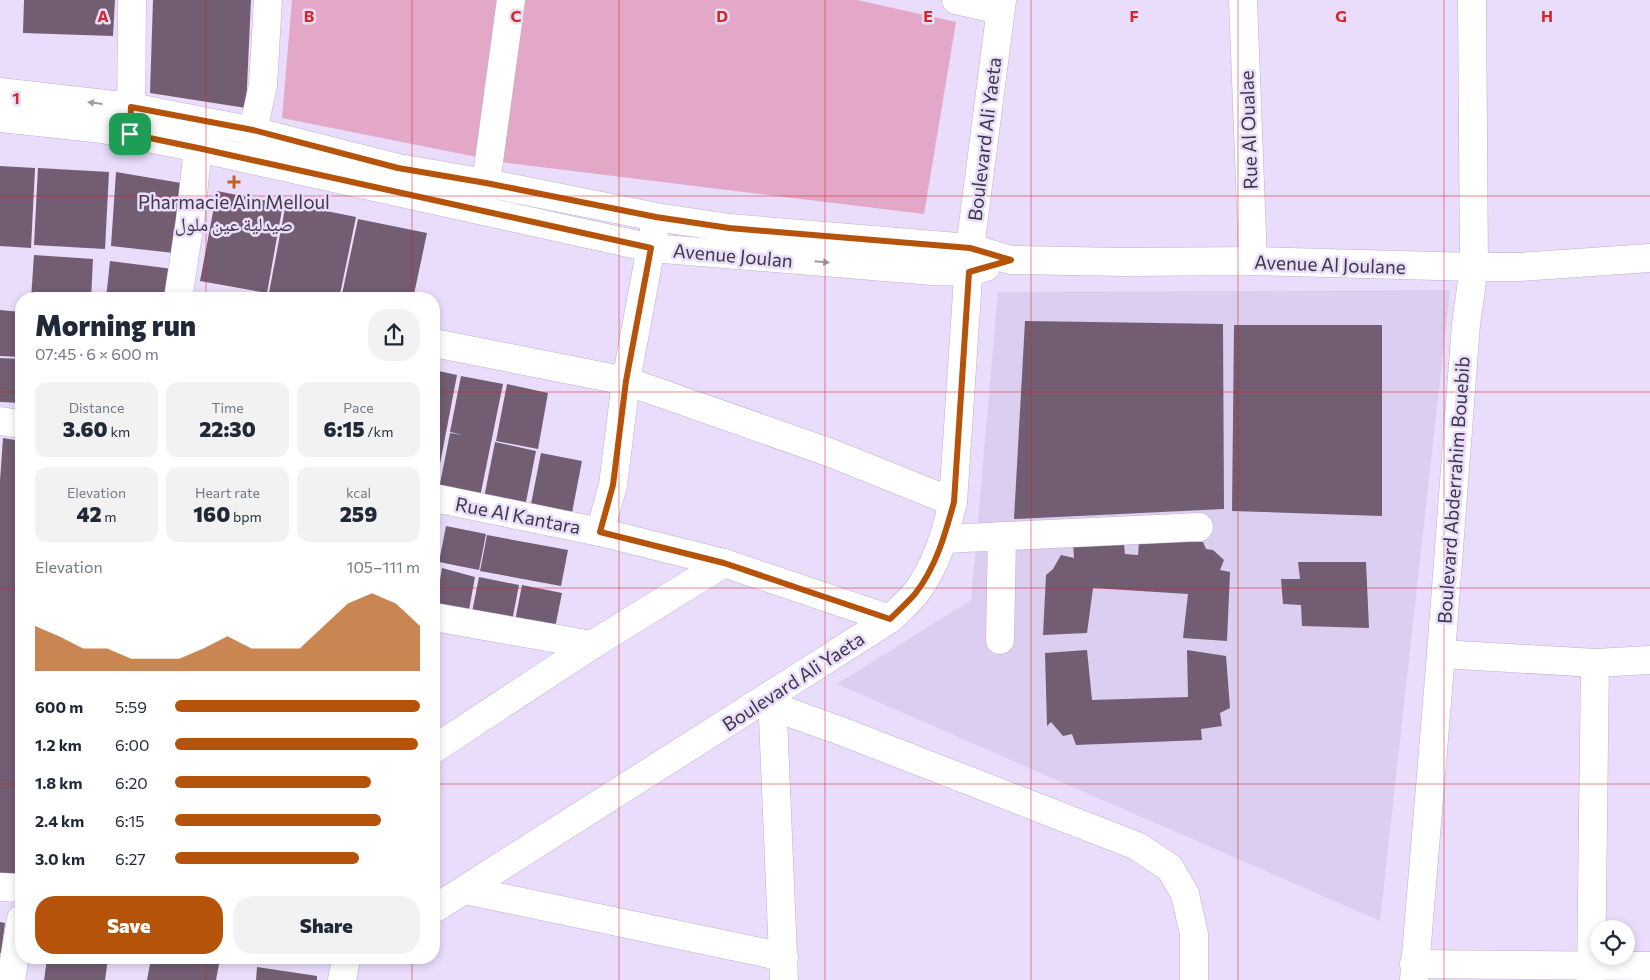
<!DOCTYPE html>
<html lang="en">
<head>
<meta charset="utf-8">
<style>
  body { margin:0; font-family:Commissioner,"Noto Naskh Arabic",sans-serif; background:#f2f2f3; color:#1f2937; height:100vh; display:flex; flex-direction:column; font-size:19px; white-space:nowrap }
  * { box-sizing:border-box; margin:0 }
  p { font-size:16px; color:#747a83 }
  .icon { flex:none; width:28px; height:28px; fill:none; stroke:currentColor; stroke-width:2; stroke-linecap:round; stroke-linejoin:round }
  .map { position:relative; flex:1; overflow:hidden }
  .sheet { position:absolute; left:15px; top:292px; width:425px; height:672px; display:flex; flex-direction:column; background:#fff; border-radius:20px; box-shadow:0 2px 8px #0003 }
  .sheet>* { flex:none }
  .controls { position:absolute; left:1590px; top:920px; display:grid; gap:10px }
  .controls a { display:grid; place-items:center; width:45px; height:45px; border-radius:50%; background:#fff; box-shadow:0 2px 8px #0003; font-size:25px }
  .pin { position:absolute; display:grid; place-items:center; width:42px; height:42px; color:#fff; margin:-21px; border-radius:10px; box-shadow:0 2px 8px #0006 }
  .round { display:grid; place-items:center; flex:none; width:52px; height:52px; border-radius:20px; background:#f2f2f3 }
  .summary { display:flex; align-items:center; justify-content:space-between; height:85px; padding:0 20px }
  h1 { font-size:28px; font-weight:800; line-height:38px }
  .metrics { display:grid; grid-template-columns:repeat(3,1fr); gap:8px; height:85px; padding:5px 20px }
  .metrics div { display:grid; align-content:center; border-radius:12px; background:#f2f2f3; text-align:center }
  .metrics b { font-size:21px; font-weight:800 }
  .metrics small { font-size:14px; font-weight:400 }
  .metrics p { font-size:14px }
  .chart { height:140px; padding:10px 20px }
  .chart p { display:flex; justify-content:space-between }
  .chart svg { width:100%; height:90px; margin-top:5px; fill:#b45309; opacity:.7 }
  .action { display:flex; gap:10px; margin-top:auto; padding:10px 20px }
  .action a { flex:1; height:58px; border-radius:20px; background:#b45309; color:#fff; font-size:20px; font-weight:800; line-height:58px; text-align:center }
  .action a+a { background:#f2f2f3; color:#1f2937 }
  ul { padding:0 20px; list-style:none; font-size:16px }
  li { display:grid; grid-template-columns:80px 60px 1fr; align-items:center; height:38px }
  li i { height:12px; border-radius:6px; background:#b45309 }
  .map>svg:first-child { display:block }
</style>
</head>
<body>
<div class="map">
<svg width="1650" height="980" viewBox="0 0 1650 980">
  <rect width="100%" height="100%" fill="#e9ddfb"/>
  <polygon fill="#dbcef1" points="1450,290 1380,921 837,684 971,600 998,292"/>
  <polygon fill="#e3a8c7" points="292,0 857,0 956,22 924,214 507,163 282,118"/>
  <g fill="#725d73">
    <polygon points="24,0 115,0 113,36 23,33"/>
    <polygon points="153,0 251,0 246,108 150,93"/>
    <polygon points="0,166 35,168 31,248 0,246"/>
    <polygon points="38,168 109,172 105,249 34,245"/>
    <polygon points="116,172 187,184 174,253 111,246"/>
    <polygon points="217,191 283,204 267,293 200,281"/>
    <polygon points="286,203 356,217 339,299 299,299 269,293"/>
    <polygon points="358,219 427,233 413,299 341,299"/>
    <polygon points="34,255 93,259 91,299 31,299"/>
    <polygon points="110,261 173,269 170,299 106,299"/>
    <polygon points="0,310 21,312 21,357 0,356"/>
    <polygon points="1025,321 1223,324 1224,509 1014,519"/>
    <polygon points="1234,325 1382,325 1382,516 1232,511"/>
    <polygon points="0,358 21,359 21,403 0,402"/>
    <polygon points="434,370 457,375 435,490 434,490"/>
    <polygon points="461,376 503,384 480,497 439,489 450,433 463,435 450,432"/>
    <polygon points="507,384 548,393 538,449 496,441"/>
    <polygon points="3,438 21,441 21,879 0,875 0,481"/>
    <polygon points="495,442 536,451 525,507 484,498"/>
    <polygon points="541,453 582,461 571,518 530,509"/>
    <polygon points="446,526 486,534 479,570 439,562"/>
    <polygon points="487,535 568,550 561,586 480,571"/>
    <polygon points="1139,542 1203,542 1206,549 1213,550 1224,560 1220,570 1230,572 1227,641 1183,638 1188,594 1093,588 1087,633 1043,635 1046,575 1053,569 1061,555 1074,558 1073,543 1124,544 1125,554 1138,555"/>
    <polygon points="1298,562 1366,562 1369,628 1302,626 1301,605 1283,604 1281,579 1300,579"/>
    <polygon points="434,567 440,568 435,597 434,597"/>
    <polygon points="442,568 475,577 469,610 436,604"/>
    <polygon points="479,577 519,585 512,621 472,612"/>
    <polygon points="522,585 562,593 555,628 515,621"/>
    <polygon points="1087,650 1092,700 1188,697 1187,650 1226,656 1230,708 1220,713 1222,726 1201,729 1202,740 1076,745 1072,734 1063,736 1051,722 1047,726 1045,653"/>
    <polygon points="0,922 5,923 1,953 0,953"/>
    <polygon points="47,959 108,959 105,980 44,980"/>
    <polygon points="151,959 220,959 216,980 147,980"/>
    <polygon points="257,967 317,976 317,980 256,980"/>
  </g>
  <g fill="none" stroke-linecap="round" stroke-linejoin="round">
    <defs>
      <g id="minor">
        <polyline points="956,0 1000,10"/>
        <polyline points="1243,0 1253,261"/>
        <polyline points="0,92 131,107 253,131 398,168 486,183 656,217 729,228 970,248 1011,260 1124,262 1253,261 1474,267 1519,267 1650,258"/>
        <polyline points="0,118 103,129 198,148 651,248 933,271 969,272 986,267"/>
        <polyline points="131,126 132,0"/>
        <polyline points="252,148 253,131 263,85 268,0"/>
        <polyline points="482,201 486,183 511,0"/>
        <polyline points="178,299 190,221 198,148"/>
        <polyline points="434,343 626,381 831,453 953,502"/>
        <polyline points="0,421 21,424"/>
        <polyline points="434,498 600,532 724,563 890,619"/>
        <polyline points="600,532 613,485 626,381 654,231"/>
        <polyline points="944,539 1199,527"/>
        <polyline points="434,617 592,645"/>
        <polyline points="1000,640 1002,536"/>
        <polyline points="1441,654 1595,663 1650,660"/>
        <polyline points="772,694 784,980"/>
        <polyline points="774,707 841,731 1137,846 1170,868 1185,894 1194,934 1194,980"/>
        <polyline points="434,749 592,645 724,563"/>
        <polyline points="0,887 21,888"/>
        <polyline points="465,890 784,957"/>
        <path d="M434,909l456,-290c8,-8 17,-16 25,-25 21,-27 30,-59 38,-92l17,-254 32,-248"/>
        <polyline points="1414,964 1650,966"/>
        <polyline points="11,980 21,919"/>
        <polyline points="342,980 346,959"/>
        <polyline points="1414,980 1441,654 1466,324 1474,267 1472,0"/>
        <polyline points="1591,980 1595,663"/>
      </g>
    </defs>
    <use href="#minor" stroke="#bdb1ce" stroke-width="29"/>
    <use href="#minor" stroke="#fff" stroke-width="28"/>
  </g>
  <defs><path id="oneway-solid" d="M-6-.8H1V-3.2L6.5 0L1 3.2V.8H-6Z" transform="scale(1.25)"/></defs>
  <g fill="#9e9ca2">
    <use href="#oneway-solid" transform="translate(95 103) rotate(-173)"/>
    <use href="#oneway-solid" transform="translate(822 262) rotate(5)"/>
  </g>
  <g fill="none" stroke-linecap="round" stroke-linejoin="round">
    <defs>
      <path id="route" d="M131,107l122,23 145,38 88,15 170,34 73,11 241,20 41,12 -42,12 -15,230c-9,33 -18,65 -39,92 -8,9 -17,17 -25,25l-166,-56 -124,-31 13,-47 13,-104 25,-133 -453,-100 -68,-14z"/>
    </defs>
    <use href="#route" stroke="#fff" stroke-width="10"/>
    <use href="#route" stroke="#b45309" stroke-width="6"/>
  </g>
  <path fill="none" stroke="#d62828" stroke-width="1" stroke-opacity="0.55" d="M206,0v299M412,0v299M619,0v980M825,0v980M1031,0v980M1238,0v980M1444,0v980M0,196h1650M0,392h21M434,392h1216M0,588h21M434,588h1216M0,784h21M434,784h1216M206,959v21M412,959v21"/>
  <path fill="#c16021" stroke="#e9ddfb" stroke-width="2" d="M231.5 174.5h5v5h5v5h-5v5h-5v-5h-5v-5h5z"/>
  <g text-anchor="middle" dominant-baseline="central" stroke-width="5" stroke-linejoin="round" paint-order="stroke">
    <g font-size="19" fill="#3d3844" stroke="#e9ddfb">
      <text transform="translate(1248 130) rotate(-92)">Rue Al Oualae</text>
      <text transform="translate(984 139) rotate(-83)">Boulevard Ali Yaeta</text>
      <text transform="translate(733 255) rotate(5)">Avenue Joulan</text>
      <text transform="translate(1330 264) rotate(2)">Avenue Al Joulane</text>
      <text transform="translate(1453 490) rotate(-86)">Boulevard Abderrahim Bouebib</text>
      <text transform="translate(518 515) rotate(11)">Rue Al Kantara</text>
      <text transform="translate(793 681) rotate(-33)">Boulevard Ali Yaeta</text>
    </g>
    <g font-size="19" fill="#3d3844" stroke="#e9ddfb">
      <text x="234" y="201">Pharmacie Ain Melloul<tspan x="234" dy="22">صيدلية عين ملول</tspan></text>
    </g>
  </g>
  <g font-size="16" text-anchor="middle" font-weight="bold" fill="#d62828" stroke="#e9ddfb" stroke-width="5" stroke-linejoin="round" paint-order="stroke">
    <text x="103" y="22">A</text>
    <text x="309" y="22">B</text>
    <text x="516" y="22">C</text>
    <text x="722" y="22">D</text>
    <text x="928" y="22">E</text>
    <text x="1134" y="22">F</text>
    <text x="1341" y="22">G</text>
    <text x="1547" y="22">H</text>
    <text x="16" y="104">1</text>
  </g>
</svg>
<div class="controls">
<a><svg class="icon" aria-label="locate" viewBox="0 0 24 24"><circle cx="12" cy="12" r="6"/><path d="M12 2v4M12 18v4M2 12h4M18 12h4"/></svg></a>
</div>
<div class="pin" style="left:130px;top:134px;background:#1e9e55"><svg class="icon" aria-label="arrive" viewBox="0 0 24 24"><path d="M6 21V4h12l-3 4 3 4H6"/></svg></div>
<section class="sheet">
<div class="summary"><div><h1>Morning run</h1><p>07:45 · 6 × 600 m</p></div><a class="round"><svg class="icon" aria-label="share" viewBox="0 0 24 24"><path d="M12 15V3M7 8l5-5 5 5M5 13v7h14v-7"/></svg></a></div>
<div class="metrics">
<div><p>Distance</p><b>3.60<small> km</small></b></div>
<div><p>Time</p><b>22:30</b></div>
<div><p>Pace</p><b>6:15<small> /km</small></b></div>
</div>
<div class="metrics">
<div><p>Elevation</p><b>42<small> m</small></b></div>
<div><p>Heart rate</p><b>160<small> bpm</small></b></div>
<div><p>kcal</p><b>259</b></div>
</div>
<div class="chart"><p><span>Elevation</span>105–111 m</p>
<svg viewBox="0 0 160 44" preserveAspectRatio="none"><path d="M0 44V22L10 27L20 33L30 33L40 38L50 38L60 38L70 33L80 27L90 33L100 33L110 33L120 22L130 11L140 6L150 11L160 22V44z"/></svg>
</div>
<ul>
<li><b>600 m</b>5:59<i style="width:100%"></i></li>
<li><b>1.2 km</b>6:00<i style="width:99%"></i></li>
<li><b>1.8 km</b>6:20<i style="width:80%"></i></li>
<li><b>2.4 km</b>6:15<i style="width:84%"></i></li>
<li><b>3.0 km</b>6:27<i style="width:75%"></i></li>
</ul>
<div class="action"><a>Save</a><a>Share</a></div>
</section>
</div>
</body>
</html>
